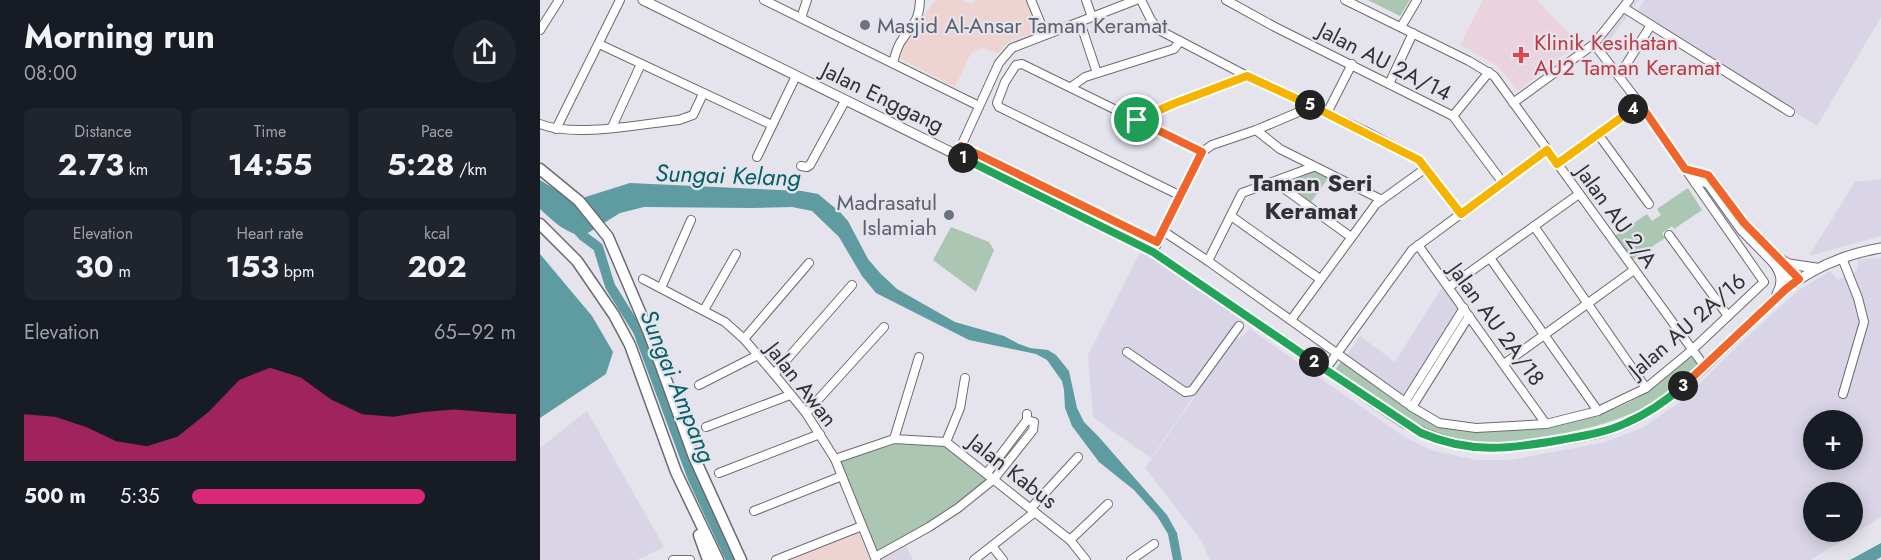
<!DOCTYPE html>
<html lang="en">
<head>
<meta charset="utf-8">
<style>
  body { margin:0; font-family:Jost,sans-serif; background:#20242c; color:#f1f3f6; height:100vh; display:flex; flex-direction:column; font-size:22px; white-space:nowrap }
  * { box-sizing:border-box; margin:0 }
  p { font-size:20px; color:#9ea1a6 }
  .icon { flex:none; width:33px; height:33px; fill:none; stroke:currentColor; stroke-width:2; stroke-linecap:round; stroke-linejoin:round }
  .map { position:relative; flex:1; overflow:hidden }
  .sheet { display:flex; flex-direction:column; background:#171b24; width:540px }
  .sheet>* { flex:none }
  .fabs { position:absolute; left:1263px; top:410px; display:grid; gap:12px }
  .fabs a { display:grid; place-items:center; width:60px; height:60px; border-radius:50%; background:#171b24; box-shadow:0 3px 15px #0003; font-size:30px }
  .pin { position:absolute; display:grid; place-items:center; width:51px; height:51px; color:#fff; margin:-26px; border:3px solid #fff; border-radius:50%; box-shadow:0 2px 6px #0007 }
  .km { position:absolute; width:30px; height:30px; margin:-15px; border-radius:50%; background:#222; color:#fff; font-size:16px; line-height:30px; text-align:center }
  .round { display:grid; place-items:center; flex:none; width:63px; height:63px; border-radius:32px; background:#20242c }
  .headline { display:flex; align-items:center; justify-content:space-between; height:102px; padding:0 24px }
  h1 { font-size:33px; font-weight:700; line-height:45px }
  .metrics { display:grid; grid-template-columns:repeat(3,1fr); gap:9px; height:102px; padding:6px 24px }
  .metrics div { display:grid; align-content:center; border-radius:9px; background:#20242c; text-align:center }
  .metrics b { font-size:30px; font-weight:700 }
  .metrics small { font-size:16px; font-weight:400 }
  .metrics p { font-size:16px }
  .chart { height:168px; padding:12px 24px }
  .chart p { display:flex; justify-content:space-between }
  .chart svg { width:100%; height:108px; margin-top:6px; fill:#db2777; opacity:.7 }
  ul { padding:0 24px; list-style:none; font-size:20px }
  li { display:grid; grid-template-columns:96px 72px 1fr; align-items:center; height:45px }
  li i { height:15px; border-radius:8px; background:#db2777 }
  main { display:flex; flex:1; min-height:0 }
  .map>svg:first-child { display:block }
</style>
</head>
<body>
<main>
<section class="sheet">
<div class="headline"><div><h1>Morning run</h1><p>08:00</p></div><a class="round"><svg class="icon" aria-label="share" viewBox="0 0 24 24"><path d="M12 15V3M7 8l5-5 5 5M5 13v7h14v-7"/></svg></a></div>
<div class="metrics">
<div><p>Distance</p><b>2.73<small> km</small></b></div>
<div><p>Time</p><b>14:55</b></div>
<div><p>Pace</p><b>5:28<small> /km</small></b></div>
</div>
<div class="metrics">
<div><p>Elevation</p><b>30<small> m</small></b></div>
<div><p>Heart rate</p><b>153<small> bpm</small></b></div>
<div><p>kcal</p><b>202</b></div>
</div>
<div class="chart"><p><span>Elevation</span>65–92 m</p>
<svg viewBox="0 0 160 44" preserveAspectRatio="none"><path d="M0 44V25L10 26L20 30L30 36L40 38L50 34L60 24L70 11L80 6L90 10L100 19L110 25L120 26L130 24L140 23L150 24L160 25V44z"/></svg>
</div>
<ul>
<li><b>500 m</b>5:35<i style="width:72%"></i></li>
</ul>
</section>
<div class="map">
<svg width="1341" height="560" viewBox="0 0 1341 560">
  <rect width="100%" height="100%" fill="#e5e3ec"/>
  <g fill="#d9d5e6" fill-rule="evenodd">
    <polygon points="1084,0 1099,0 1068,42 1057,32 1068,22"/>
    <polygon points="1104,0 1341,0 1341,17 1277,126 1097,12"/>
    <polygon points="1341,179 1341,236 1269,256 1315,182"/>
    <polygon points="600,252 612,258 705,322 611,458 553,417 548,355"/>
    <path d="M1341,258v259l-71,43h-600l-9,-20 -56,-72 90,-129 8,-3 7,-7 156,109 28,13 43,9h34l95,-18 38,-15 40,-28 61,-60 54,-49 31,-19 8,9 19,-10 1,-10zM1274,420h38v39h-38zM1274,492h38v39h-38z"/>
    <polygon points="902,287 920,309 865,396 806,356 820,336 855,362"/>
    <polygon points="47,411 124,547 97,560 0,560 0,448"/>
    <polygon points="366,546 373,560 340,560"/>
  </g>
  <g fill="#eed4d0">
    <polygon points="396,0 422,0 431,4 436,0 487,0 500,31 468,42 458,53 442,48 431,53 415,87 359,58 368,35"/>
    <polygon points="317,529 330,560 249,560"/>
  </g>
  <polygon fill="#ebd3de" points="943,0 997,0 1038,43 978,91 957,65 920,45"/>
  <g fill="#abc7b3">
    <polygon points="828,0 870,0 860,16"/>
    <polygon points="773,170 789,177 771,202 744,182"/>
    <polygon points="1148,188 1162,210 1134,229 1132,226 1122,233 1125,238 1092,260 1075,236 1107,214 1112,221 1121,215 1117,209"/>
    <polygon points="411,227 449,242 454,250 436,292 393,260"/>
    <path d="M1151,357l8,9c-15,12 -30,27 -46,37 -47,28 -161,50 -214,34 -34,-11 -74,-45 -104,-67l7,-10c27,20 67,56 98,66 45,14 147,-3 188,-23 24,-12 43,-30 63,-46z"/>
    <polygon points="379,443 406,446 451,478 396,520 336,554 298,462 356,444"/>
  </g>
  <g fill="#5f9ca2">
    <path d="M0,180l31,19h8l51,-16 172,8 16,3 22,18 8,9 20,38 12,14 17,16 58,33 49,14 15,8 11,4 18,2 8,5 13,16 8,37 7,14 14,14 69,79 10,18 5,27h-9l-5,-26 -11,-18 -23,-26 -35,-28 -27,-36 -7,-18 -1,-18 -2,-9 -15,-21 -11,-6 -67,-14 -93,-47 -14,-17 -23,-39 -27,-26 -20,-4 -40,1 -108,-1 -24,6 -37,23c-18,-3 -30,-15 -43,-27z"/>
    <polygon points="0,254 52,316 73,352 66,374 0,418"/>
    <polygon points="1341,543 1341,557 1336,560 1310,560"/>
  </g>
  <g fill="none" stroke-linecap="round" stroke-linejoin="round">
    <polyline stroke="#5f9ca2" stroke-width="10" points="35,227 43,236 58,247 70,286 98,331 153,479 191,560"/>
    <defs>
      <g id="minor">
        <polyline points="224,0 439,106"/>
        <polyline points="491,0 505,34"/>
        <polyline points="546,0 552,17"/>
        <polyline points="601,0 611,20 619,30 707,76 825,131 879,160 921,214"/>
        <polyline points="686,0 735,27 913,116 963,183"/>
        <polyline points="805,0 929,61 954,76 1165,367"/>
        <polyline points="1084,8 1250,112"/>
        <polyline points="261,18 267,0"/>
        <polyline points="540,22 557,73"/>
        <polyline points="861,27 877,0"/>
        <polyline points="0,30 19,0"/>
        <polyline points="59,44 232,125"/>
        <path d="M353,63c2,-7 4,-17 9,-23 11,-17 17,-18 18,-40"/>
        <polyline points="1079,76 1111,25"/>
        <polyline points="849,84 873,33"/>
        <polyline points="531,87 545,77 634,49 640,41"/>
        <polyline points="973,103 1054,44 1089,0"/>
        <polyline points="787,113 812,64"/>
        <polyline points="913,116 949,72"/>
        <polyline points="597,120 633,104 707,76"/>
        <path d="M0,124c34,14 101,0 139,-4l14,-5 10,-21"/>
        <polyline points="72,127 101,64"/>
        <polyline points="16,129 80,0"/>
        <polyline points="716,130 740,149 842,200"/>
        <polyline points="1058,134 1109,204"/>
        <polyline points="421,146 617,242"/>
        <polyline points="417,155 459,63 472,48 596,0"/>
        <polyline points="217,157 256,76"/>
        <polyline points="1017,164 1100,104"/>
        <polyline points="261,166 267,167 270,165 305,101"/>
        <polyline points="1145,169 1168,175 1204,223 1259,279"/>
        <polyline points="735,182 811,237"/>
        <polyline points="1155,183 1160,181 1168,184 1201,230 1253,283"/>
        <polyline points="641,196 459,107 457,103 465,82 476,65 482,64 662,152"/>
        <polyline points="691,216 780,279"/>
        <polyline points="994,226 1106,388"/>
        <polyline points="623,231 668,261 872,407 899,423 936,428 1006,424 1058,411 1106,388 1152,350 1224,282 1100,104 1054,44"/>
        <polyline points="1129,235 1188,316"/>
        <polyline points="878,245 1006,424"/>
        <polyline points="613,252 662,152 672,145 716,130 773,106"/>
        <polyline points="950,258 1058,411"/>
        <polyline points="1302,258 1318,298 1324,322 1303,394"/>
        <polyline points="668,261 702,193 773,167"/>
        <polyline points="103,279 185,322 204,339 234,374 266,413 295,459 336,560"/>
        <polyline points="909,287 1039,194"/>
        <polyline points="121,288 151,220"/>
        <polyline points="164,310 196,254"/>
        <polyline points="751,320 836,204 886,168"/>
        <polyline points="204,339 269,263"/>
        <polyline points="587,352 645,392 652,391 699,326"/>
        <polyline points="964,364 1094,270"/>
        <polyline points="785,370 872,250 1007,150"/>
        <polyline points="234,374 312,285"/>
        <polyline points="159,385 218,355"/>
        <polyline points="865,402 924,308"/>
        <polyline points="872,407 929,316"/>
        <polyline points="266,413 344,327"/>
        <polyline points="166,427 250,395"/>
        <polyline points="354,439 379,357"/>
        <polyline points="406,442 420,408 425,378"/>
        <polyline points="295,459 354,439 406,442 530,540 546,560"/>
        <polyline points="179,473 280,434"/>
        <polyline points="447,473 487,420 487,414"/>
        <polyline points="491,508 538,457"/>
        <polyline points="214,511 302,476"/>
        <polyline points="530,540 568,504"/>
        <polyline points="452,546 463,560"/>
        <polyline points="335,557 389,527 418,508 454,479 493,430 494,422 487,420"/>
        <polyline points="133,560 150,560"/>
        <polyline points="236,560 322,526"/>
        <polyline points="434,560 495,512"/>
        <polyline points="591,560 614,544"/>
      </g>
      <g id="major">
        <path d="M103,0l510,252 251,171c46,26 85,29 137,20 23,-4 49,-6 71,-14 45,-15 78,-48 111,-80 21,-20 42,-40 63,-60 28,-22 60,-35 95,-41"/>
        <polyline points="1236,257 1249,264 1276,268"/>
        <path d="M1233,262c8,10 11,20 4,32"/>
      </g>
      <g id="highway">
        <polyline points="0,169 39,201 68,237 109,333 154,457 201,560"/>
        <polyline points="0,224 37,261 74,315 90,345 136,472 178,560"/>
        <polyline points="159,535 168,560"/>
      </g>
    </defs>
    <use href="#minor" stroke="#6c6a72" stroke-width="10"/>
    <use href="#major" stroke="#6c6a72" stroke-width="11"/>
    <use href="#highway" stroke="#6c6a72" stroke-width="13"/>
    <use href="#minor" stroke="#fff" stroke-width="8"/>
    <use href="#major" stroke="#fff" stroke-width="9"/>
    <use href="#highway" stroke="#fff" stroke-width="10"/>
  </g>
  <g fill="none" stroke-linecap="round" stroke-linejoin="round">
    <defs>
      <polyline id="split-1" points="423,158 417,155 421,146 617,242 662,152 597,120"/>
      <polyline id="split-2" points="423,158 613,252 774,362"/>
      <path id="split-3" d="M774,362l107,71c49,21 88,16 139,7 22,-4 45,-7 66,-17 21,-9 40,-22 57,-37"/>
      <polyline id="split-4" points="1093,109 1100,104 1145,169 1168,175 1204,223 1259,279 1246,289 1143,386"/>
      <polyline id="split-5" points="770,105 879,160 921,214 1007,150 1017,164 1093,109"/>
      <polyline id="split-6" points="597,120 633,104 707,76 770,105"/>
    </defs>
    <use href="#split-1" stroke="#fff" stroke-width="12"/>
    <use href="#split-2" stroke="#fff" stroke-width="12"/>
    <use href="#split-3" stroke="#fff" stroke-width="12"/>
    <use href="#split-4" stroke="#fff" stroke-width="12"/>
    <use href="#split-5" stroke="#fff" stroke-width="12"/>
    <use href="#split-6" stroke="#fff" stroke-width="12"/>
    <use href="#split-1" stroke="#f0652b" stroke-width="8"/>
    <use href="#split-2" stroke="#22a559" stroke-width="8"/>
    <use href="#split-3" stroke="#22a559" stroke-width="8"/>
    <use href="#split-4" stroke="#f0652b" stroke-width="8"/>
    <use href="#split-5" stroke="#f5b400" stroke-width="8"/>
    <use href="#split-6" stroke="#f5b400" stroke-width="8"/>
  </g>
  <g fill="#6b7280" stroke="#e5e3ec" stroke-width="2">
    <circle cx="325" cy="25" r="6"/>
    <circle cx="409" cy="215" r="6"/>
  </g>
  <path fill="#e0444e" stroke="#e5e3ec" stroke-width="2" d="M978 46h6v6h6v6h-6v6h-6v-6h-6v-6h6z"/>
  <g text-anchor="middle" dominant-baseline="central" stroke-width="4.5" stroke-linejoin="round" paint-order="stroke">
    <g font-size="22" fill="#5b616d" stroke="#e5e3ec" text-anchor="start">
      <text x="337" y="25">Masjid Al-Ansar Taman Keramat</text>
      <text x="397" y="202" text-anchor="end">Madrasatul<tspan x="397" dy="25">Islamiah</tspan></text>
    </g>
    <g font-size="22" fill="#be3a42" stroke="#e5e3ec" text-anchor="start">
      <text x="994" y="42">Klinik Kesihatan<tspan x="994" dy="25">AU2 Taman Keramat</tspan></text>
    </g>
    <g font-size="22" fill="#313034" stroke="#e5e3ec">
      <text transform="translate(845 61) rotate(27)">Jalan AU 2A/14</text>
      <text transform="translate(343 97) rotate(26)">Jalan Enggang</text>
      <text transform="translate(1077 216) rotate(54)">Jalan AU 2/A</text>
      <text transform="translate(957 324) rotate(54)">Jalan AU 2A/18</text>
      <text transform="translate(1147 325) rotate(-41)">Jalan AU 2A/16</text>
      <text transform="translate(262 384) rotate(52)">Jalan Awan</text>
      <text transform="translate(473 471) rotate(38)">Jalan Kabus</text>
    </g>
    <g font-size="24" font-style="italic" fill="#046068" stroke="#e5e3ec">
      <text transform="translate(188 175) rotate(2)">Sungai Kelang</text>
      <text transform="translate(138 386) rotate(68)">Sungai Ampang</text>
    </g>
    <g font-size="24" font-weight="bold" fill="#313034" stroke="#e5e3ec">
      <text x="771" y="182">Taman Seri<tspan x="771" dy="28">Keramat</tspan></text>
    </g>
  </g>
</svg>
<div class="fabs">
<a>+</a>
<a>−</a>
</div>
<div class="pin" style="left:597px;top:120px;background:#1e9e55"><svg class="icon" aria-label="arrive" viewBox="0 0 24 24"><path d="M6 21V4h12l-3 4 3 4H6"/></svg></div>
<b class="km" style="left:423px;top:158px">1</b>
<b class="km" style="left:774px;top:362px">2</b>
<b class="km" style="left:1143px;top:386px">3</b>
<b class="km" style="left:1093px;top:109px">4</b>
<b class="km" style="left:770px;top:105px">5</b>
</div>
</main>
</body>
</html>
